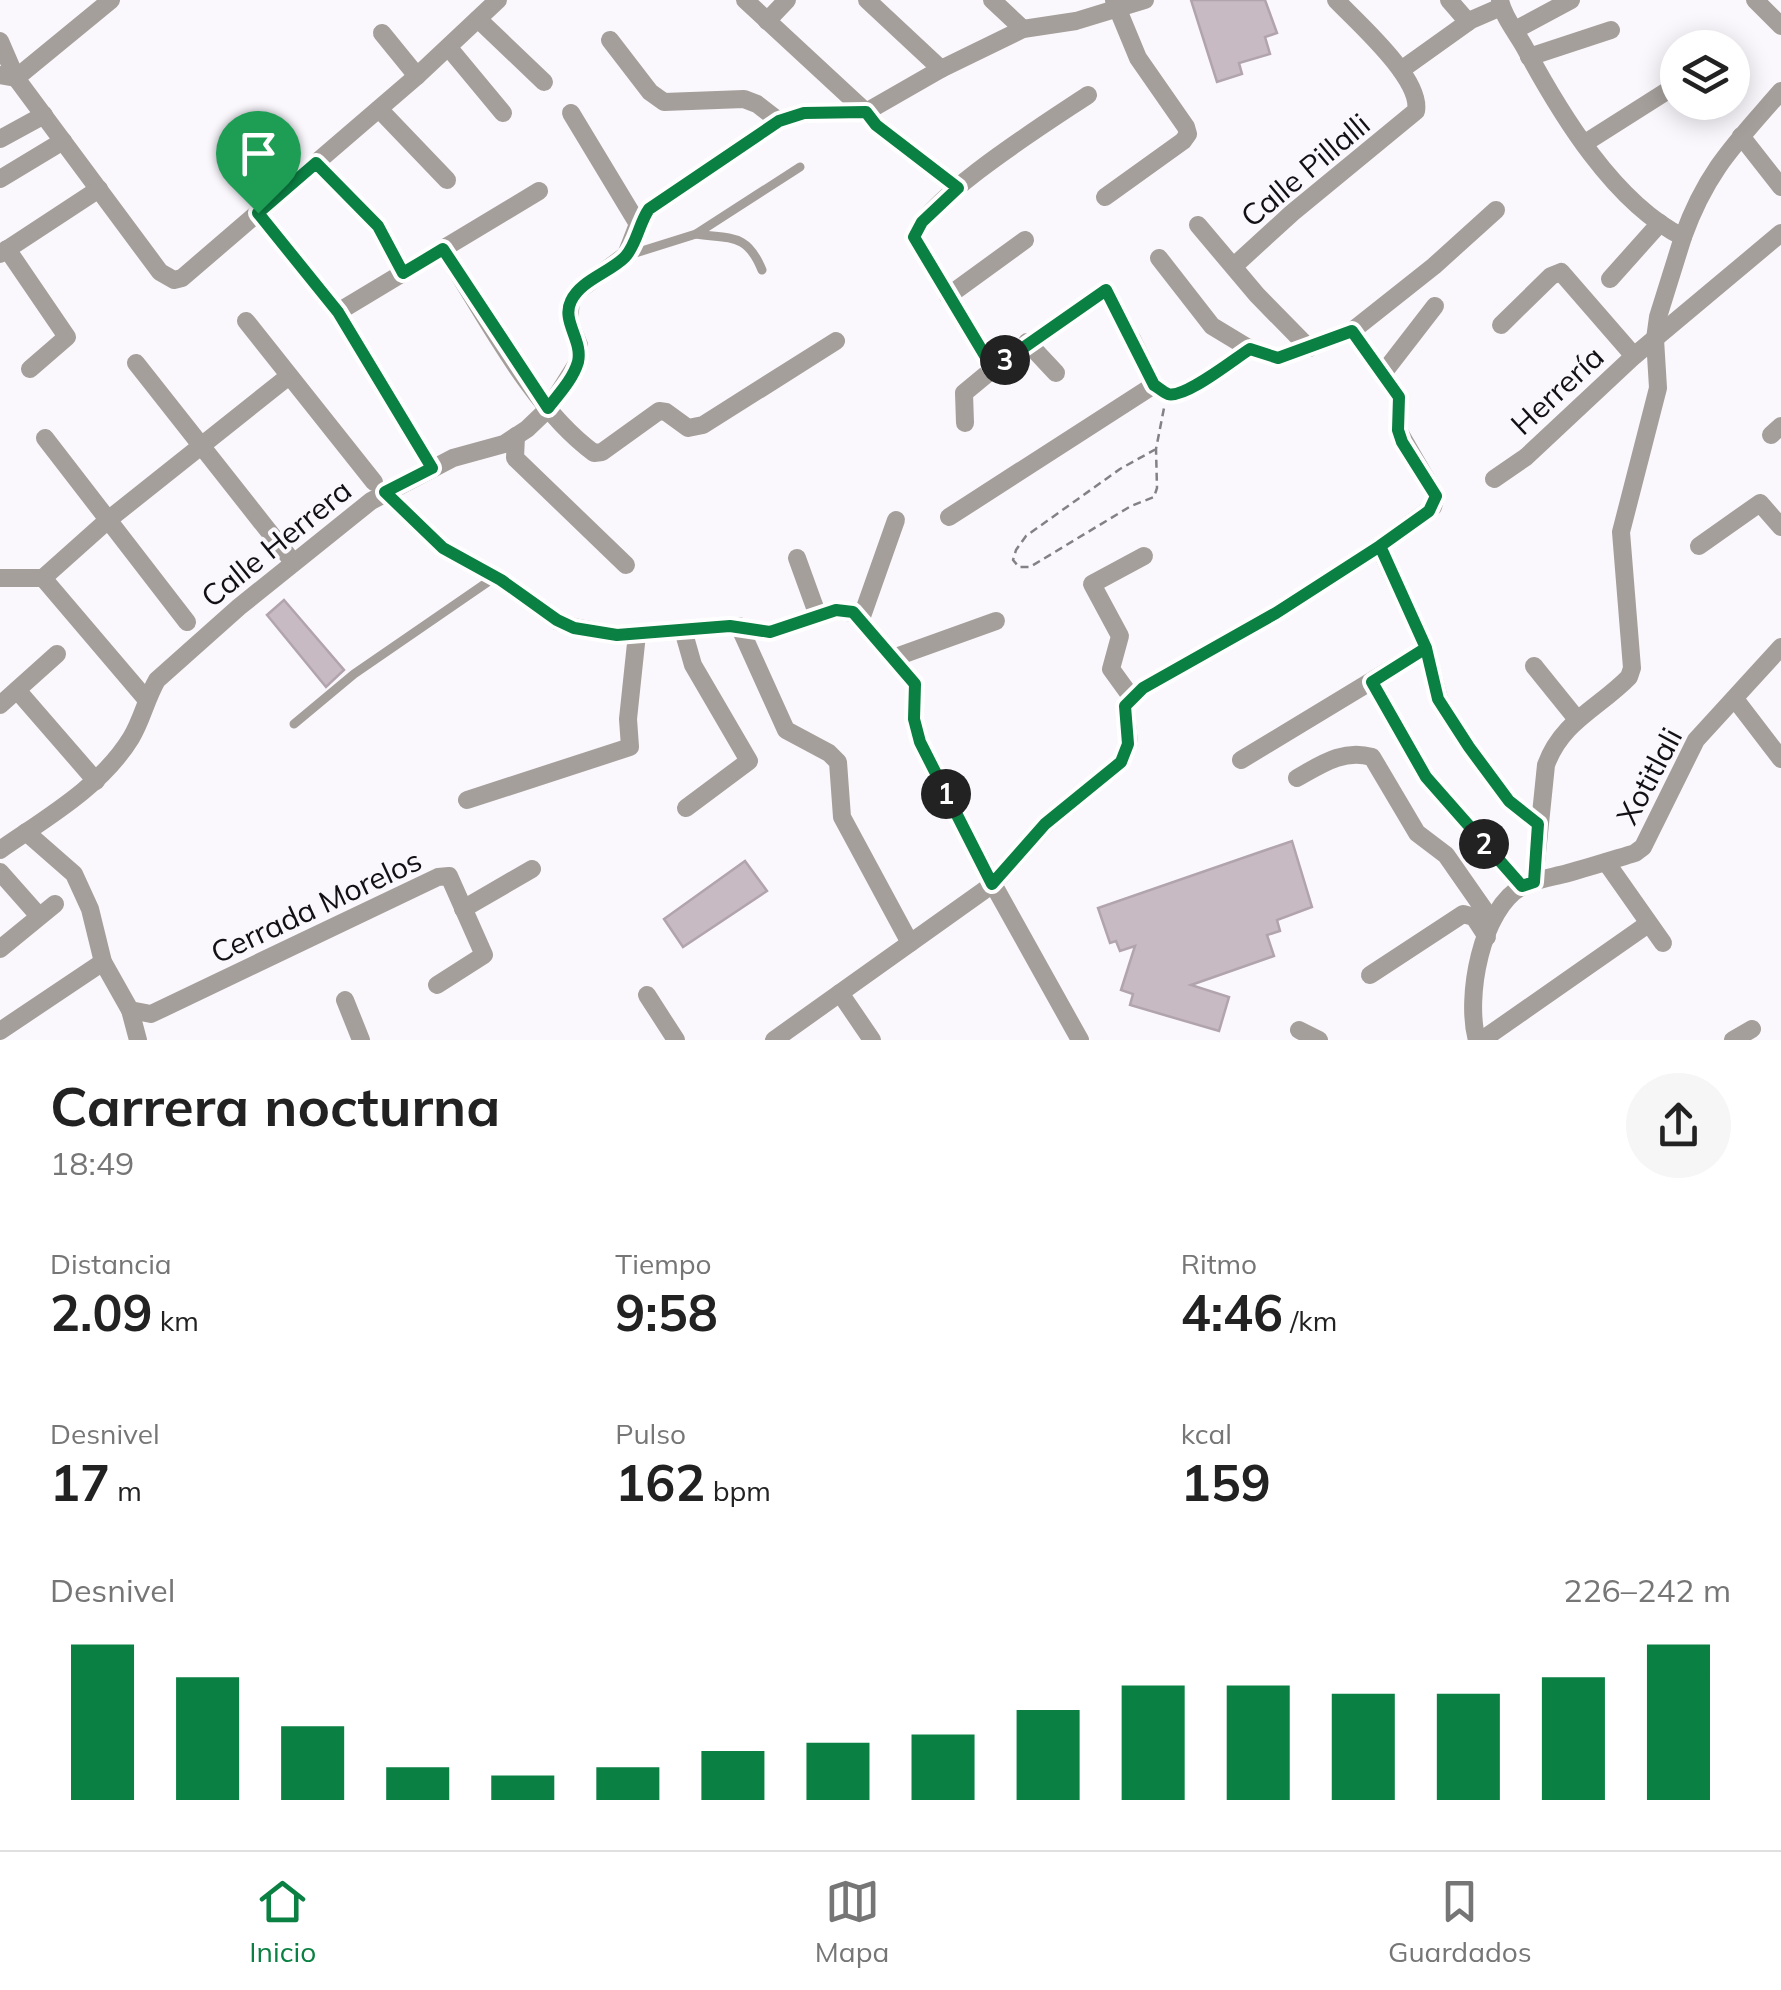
<!DOCTYPE html>
<html lang="es">
<head>
<meta charset="utf-8">
<style>
  body { margin:0; font-family:Mulish,sans-serif; background:#f6f6f6; color:#222; height:100vh; display:flex; flex-direction:column; font-size:38px; white-space:nowrap }
  * { box-sizing:border-box; margin:0 }
  p { font-size:32px; color:#767676 }
  .icon { flex:none; width:55px; height:55px; fill:none; stroke:currentColor; stroke-width:2; stroke-linecap:round; stroke-linejoin:round }
  .map { position:relative; height:1040px; overflow:hidden }
  .drawer { display:flex; flex-direction:column; background:#fff; flex:1 }
  .drawer>* { flex:none }
  .controls { position:absolute; left:1660px; top:30px; display:grid; gap:20px }
  .controls a { display:grid; place-items:center; width:90px; height:90px; border-radius:50%; background:#fff; box-shadow:0 5px 25px #0003; font-size:50px }
  .pin { position:absolute; display:grid; place-items:center; width:85px; height:85px; color:#fff; margin:-102px -42px; border-radius:50% 50% 50% 0; rotate:-45deg; box-shadow:0 0 10px #0007 }
  .pin .icon { rotate:45deg }
  .km { position:absolute; width:50px; height:50px; margin:-25px; border-radius:50%; background:#222; color:#fff; font-size:28px; line-height:50px; text-align:center }
  .round { display:grid; place-items:center; flex:none; width:105px; height:105px; border-radius:52px; background:#f6f6f6 }
  .headline { display:flex; align-items:center; justify-content:space-between; height:170px; padding:0 50px }
  h1 { font-size:55px; font-weight:700; line-height:75px }
  .metrics { display:grid; grid-template-columns:repeat(3,1fr); gap:15px; height:170px; padding:10px 50px }
  .metrics div { display:grid; align-content:center }
  .metrics b { font-size:50px; font-weight:700 }
  .metrics small { font-size:28px; font-weight:400 }
  .metrics p { font-size:28px }
  .chart { height:280px; padding:20px 50px }
  .chart p { display:flex; justify-content:space-between }
  .chart svg { width:100%; height:180px; margin-top:10px; stroke:#0b8043; stroke-width:6 }
  .tabs { display:flex; justify-content:space-around; align-items:center; height:140px; border-top:2px solid #e0e0e0; background:#fff; font-size:28px; color:#767676 }
  .tabs a { display:grid; justify-items:center; gap:5px }
  .tabs .active { color:#0b8043 }
  .map>svg:first-child { display:block }
</style>
</head>
<body>
<div class="map">
<svg width="1781" height="1040" viewBox="0 0 1781 1040">
  <rect width="100%" height="100%" fill="#faf8fd"/>
  <g fill="#c8bac2" stroke="#b1a4ac" stroke-width="2.5">
    <polygon points="1191,0 1265,0 1277,33 1265,37 1270,54 1239,63 1242,74 1217,82"/>
    <polygon points="284,600 344,670 326,687 267,615"/>
    <polygon points="1292,841 1312,907 1277,920 1280,931 1267,935 1274,956 1191,985 1229,997 1219,1031 1130,1005 1133,994 1121,990 1135,946 1120,951 1116,941 1110,943 1098,908"/>
    <polygon points="745,861 767,891 683,947 664,919"/>
  </g>
  <g fill="none" stroke-linecap="round" stroke-linejoin="round">
    <g stroke="#838186" stroke-width="2.5" stroke-dasharray="8 5" stroke-linecap="butt">
      <polyline points="1114,304 1124,324"/>
      <polyline points="1156,449 1120,469 1026,536 1016,550 1013,560 1019,567 1030,567 1131,506 1154,497 1157,488 1156,449 1164,408"/>
    </g>
    <g stroke="#a59f9b" stroke-width="9">
      <path d="M696,234c35,5 51,-1 66,36"/>
      <polyline points="629,255 696,234 800,167"/>
      <polyline points="294,724 354,674 495,577"/>
    </g>
    <g stroke="#a59f9b" stroke-width="18">
      <polyline points="745,0 866,112 876,125 958,188"/>
      <polyline points="867,0 941,69"/>
      <polyline points="992,0 1023,29"/>
      <polyline points="1449,0 1468,22"/>
      <path d="M1500,0c3,17 17,33 25,48 35,65 89,155 158,189l-25,80 -3,22 3,49 -37,144 11,136 -3,9c-30,31 -67,44 -83,88l-12,117"/>
      <polyline points="1755,0 1781,26"/>
      <polyline points="478,19 544,82"/>
      <polyline points="767,21 787,0"/>
      <polyline points="1515,30 1571,0"/>
      <polyline points="382,33 417,76"/>
      <polyline points="610,40 650,92 664,102 744,99 757,104 779,121"/>
      <polyline points="0,41 16,78 160,272 174,280 182,278 417,76 498,0"/>
      <polyline points="449,48 503,113"/>
      <polyline points="1529,57 1611,30"/>
      <polyline points="1401,70 1471,20 1501,7"/>
      <polyline points="0,75 16,78 111,0"/>
      <path d="M1088,95c-37,25 -161,102 -174,142l79,132 113,-79"/>
      <polyline points="379,109 447,180"/>
      <polyline points="571,113 638,224"/>
      <polyline points="1741,136 1781,187"/>
      <polyline points="0,139 44,115"/>
      <polyline points="1585,143 1678,84"/>
      <polyline points="316,163 378,226 403,273"/>
      <polyline points="0,179 63,141"/>
      <polyline points="1105,197 1183,141 1188,134 1186,127 1138,58 1114,0"/>
      <polyline points="258,213 338,312 432,468"/>
      <polyline points="1198,225 1257,295 1309,348"/>
      <path d="M1683,237c24,-67 53,-94 98,-146"/>
      <polyline points="7,249 67,337 30,369"/>
      <path d="M443,249c42,65 88,158 151,204l8,-1 57,-41 7,1 22,16 15,-3 133,-84"/>
      <polyline points="0,254 99,189"/>
      <polyline points="1159,258 1212,326 1250,349 1278,358 1352,331 1434,266 1496,210"/>
      <path d="M1234,266l58,-53 124,-102c6,-32 -58,-88 -80,-111"/>
      <polyline points="1610,279 1660,223"/>
      <polyline points="948,296 1025,240"/>
      <polyline points="338,312 539,191"/>
      <polyline points="246,321 374,482"/>
      <polyline points="1501,325 1551,276 1561,272 1634,356"/>
      <polyline points="1132,339 1154,385"/>
      <polyline points="1027,342 1056,373"/>
      <polyline points="136,363 293,562"/>
      <polyline points="1384,372 1435,306"/>
      <polyline points="965,423 964,393 993,369"/>
      <polyline points="1771,435 1781,426"/>
      <polyline points="516,436 515,458 626,565"/>
      <polyline points="45,438 187,622"/>
      <polyline points="1494,479 1526,457 1634,356 1781,233"/>
      <polyline points="385,492 443,548 501,580 557,621 574,627 617,635 730,626 770,632 835,610 853,613 915,684 914,719 920,742 993,884 1080,1040"/>
      <path d="M949,517l205,-132c5,3 9,7 14,9 17,5 67,-35 82,-45"/>
      <polyline points="1379,546 1426,648 1439,699 1469,747 1509,801 1538,824"/>
      <polyline points="1699,546 1760,503 1781,527"/>
      <polyline points="797,558 818,616"/>
      <polyline points="0,578 43,578 108,520 289,376"/>
      <polyline points="43,578 146,699"/>
      <polyline points="861,619 896,520"/>
      <polyline points="739,626 786,730 829,753 838,762 842,817 910,943"/>
      <polyline points="683,630 693,665 749,761 686,808"/>
      <polyline points="893,658 996,621"/>
      <polyline points="1534,666 1576,718"/>
      <polyline points="1372,682 1426,777 1522,886"/>
      <polyline points="17,690 96,781"/>
      <polyline points="1132,698 1111,669 1120,636 1092,584 1144,556"/>
      <polyline points="1735,699 1781,759"/>
      <polyline points="0,705 57,654"/>
      <polyline points="1241,760 1426,648"/>
      <path d="M1297,778c25,-14 46,-29 75,-21l45,76 29,22 46,66"/>
      <polyline points="467,800 630,747 628,719 637,634"/>
      <polyline points="26,832 74,874 90,909 103,962 130,1010 138,1040"/>
      <path d="M0,850c46,-32 101,-63 131,-112 11,-18 15,-39 26,-58l82,-73 132,-106 82,-43 51,-14 23,-15 22,-21 29,-46 1,-17 -10,-25 2,-19 7,-10 48,-36 12,-31 11,-15 130,-88 25,-8 62,-1 75,-43 82,-40 53,-8 69,-21"/>
      <polyline points="1606,862 1663,943"/>
      <polyline points="0,872 39,916"/>
      <polyline points="463,909 532,869"/>
      <polyline points="0,949 55,904"/>
      <polyline points="1370,975 1463,914 1474,917 1487,937"/>
      <polyline points="840,993 872,1040"/>
      <polyline points="647,995 676,1040"/>
      <polyline points="345,1000 361,1040"/>
      <polyline points="130,1010 151,1014 438,877 449,876 484,955 437,985"/>
      <polyline points="1299,1030 1319,1040"/>
      <polyline points="0,1031 103,962"/>
      <polyline points="774,1040 993,884 1045,825 1121,762 1129,743 1125,706 1143,688 1276,613 1379,546 1433,507 1436,496 1398,430 1399,397 1352,331"/>
      <path d="M1477,1040c-12,-42 4,-132 46,-154 13,-7 31,-9 45,-13 22,-6 44,-13 67,-20l8,-6 53,-107 85,-93"/>
      <polyline points="1482,1040 1648,924"/>
      <polyline points="1733,1040 1752,1029"/>
    </g>
  </g>
  <g fill="none" stroke-linecap="round" stroke-linejoin="round">
    <defs>
      <path id="route" d="M258,213l80,99 94,156 -47,24 58,56 58,32 56,40 17,8 43,7 113,-9 40,6 66,-22 17,2 62,72 -1,35 6,23 72,142 53,-60 76,-62 7,-18 -3,-38 18,-18 133,-75 104,-67 46,102 12,51 31,48 40,54 29,23 -4,58 -12,4 -96,-109 -54,-95 54,-34 -46,-102 49,-35 7,-15 -34,-54 -4,-12 1,-33 -47,-66 -74,27 -28,-9c-16,10 -65,50 -82,45 -5,-2 -9,-6 -14,-9l-48,-95 -113,79 -79,-132 8,-15 36,-34 -82,-63 -10,-13 -62,1 -25,8 -130,88c-10,14 -12,35 -24,48 -16,16 -44,23 -54,44 -10,20 12,39 7,61 -5,17 -19,32 -30,46l-105,-159 -40,24 -25,-47 -62,-63 -58,50"/>
    </defs>
    <use href="#route" stroke="#fff" stroke-width="20"/>
    <use href="#route" stroke="#0b8043" stroke-width="12"/>
  </g>
  <g text-anchor="middle" dominant-baseline="central" stroke-width="8" stroke-linejoin="round" paint-order="stroke">
    <g font-size="30" fill="#131015" stroke="#faf8fd">
      <text transform="translate(1305 170) rotate(-40)">Calle Pillalli</text>
      <text transform="translate(1557 390) rotate(-43)">Herrería</text>
      <text transform="translate(276 543) rotate(-39)">Calle Herrera</text>
      <text transform="translate(1649 776) rotate(-62)">Xotitlali</text>
      <text transform="translate(316 906) rotate(-25)">Cerrada Morelos</text>
    </g>
  </g>
</svg>
<div class="controls">
<a><svg class="icon" aria-label="layers" viewBox="0 0 24 24"><path d="M12 4l9 5-9 5-9-5zM3 14l9 5 9-5"/></svg></a>
</div>
<div class="pin" style="left:258px;top:213px;background:#1e9e55"><svg class="icon" aria-label="arrive" viewBox="0 0 24 24"><path d="M6 21V4h12l-3 4 3 4H6"/></svg></div>
<b class="km" style="left:946px;top:794px">1</b>
<b class="km" style="left:1484px;top:844px">2</b>
<b class="km" style="left:1005px;top:360px">3</b>
</div>
<section class="drawer">
<div class="headline"><div><h1>Carrera nocturna</h1><p>18:49</p></div><a class="round"><svg class="icon" aria-label="share" viewBox="0 0 24 24"><path d="M12 15V3M7 8l5-5 5 5M5 13v7h14v-7"/></svg></a></div>
<div class="metrics">
<div><p>Distancia</p><b>2.09<small> km</small></b></div>
<div><p>Tiempo</p><b>9:58</b></div>
<div><p>Ritmo</p><b>4:46<small> /km</small></b></div>
</div>
<div class="metrics">
<div><p>Desnivel</p><b>17<small> m</small></b></div>
<div><p>Pulso</p><b>162<small> bpm</small></b></div>
<div><p>kcal</p><b>159</b></div>
</div>
<div class="chart"><p><span>Desnivel</span>226–242 m</p>
<svg viewBox="0 0 160 44" preserveAspectRatio="none"><path d="M5 44V6M15 44V14M25 44V26M35 44V36M45 44V38M55 44V36M65 44V32M75 44V30M85 44V28M95 44V22M105 44V16M115 44V16M125 44V18M135 44V18M145 44V14M155 44V6"/></svg>
</div>
</section>
<nav class="tabs">
<a class="active"><svg class="icon" aria-label="home" viewBox="0 0 24 24"><path d="M3 11l9-7 9 7M6 9v11h12V9"/></svg>Inicio</a>
<a><svg class="icon" aria-label="map" viewBox="0 0 24 24"><path d="M3 6l6-2 6 2 6-2v14l-6 2-6-2-6 2zM9 4v14M15 6v14"/></svg>Mapa</a>
<a><svg class="icon" aria-label="saved" viewBox="0 0 24 24"><path d="M7 4h10v16l-5-4-5 4z"/></svg>Guardados</a>
</nav>
</body>
</html>
